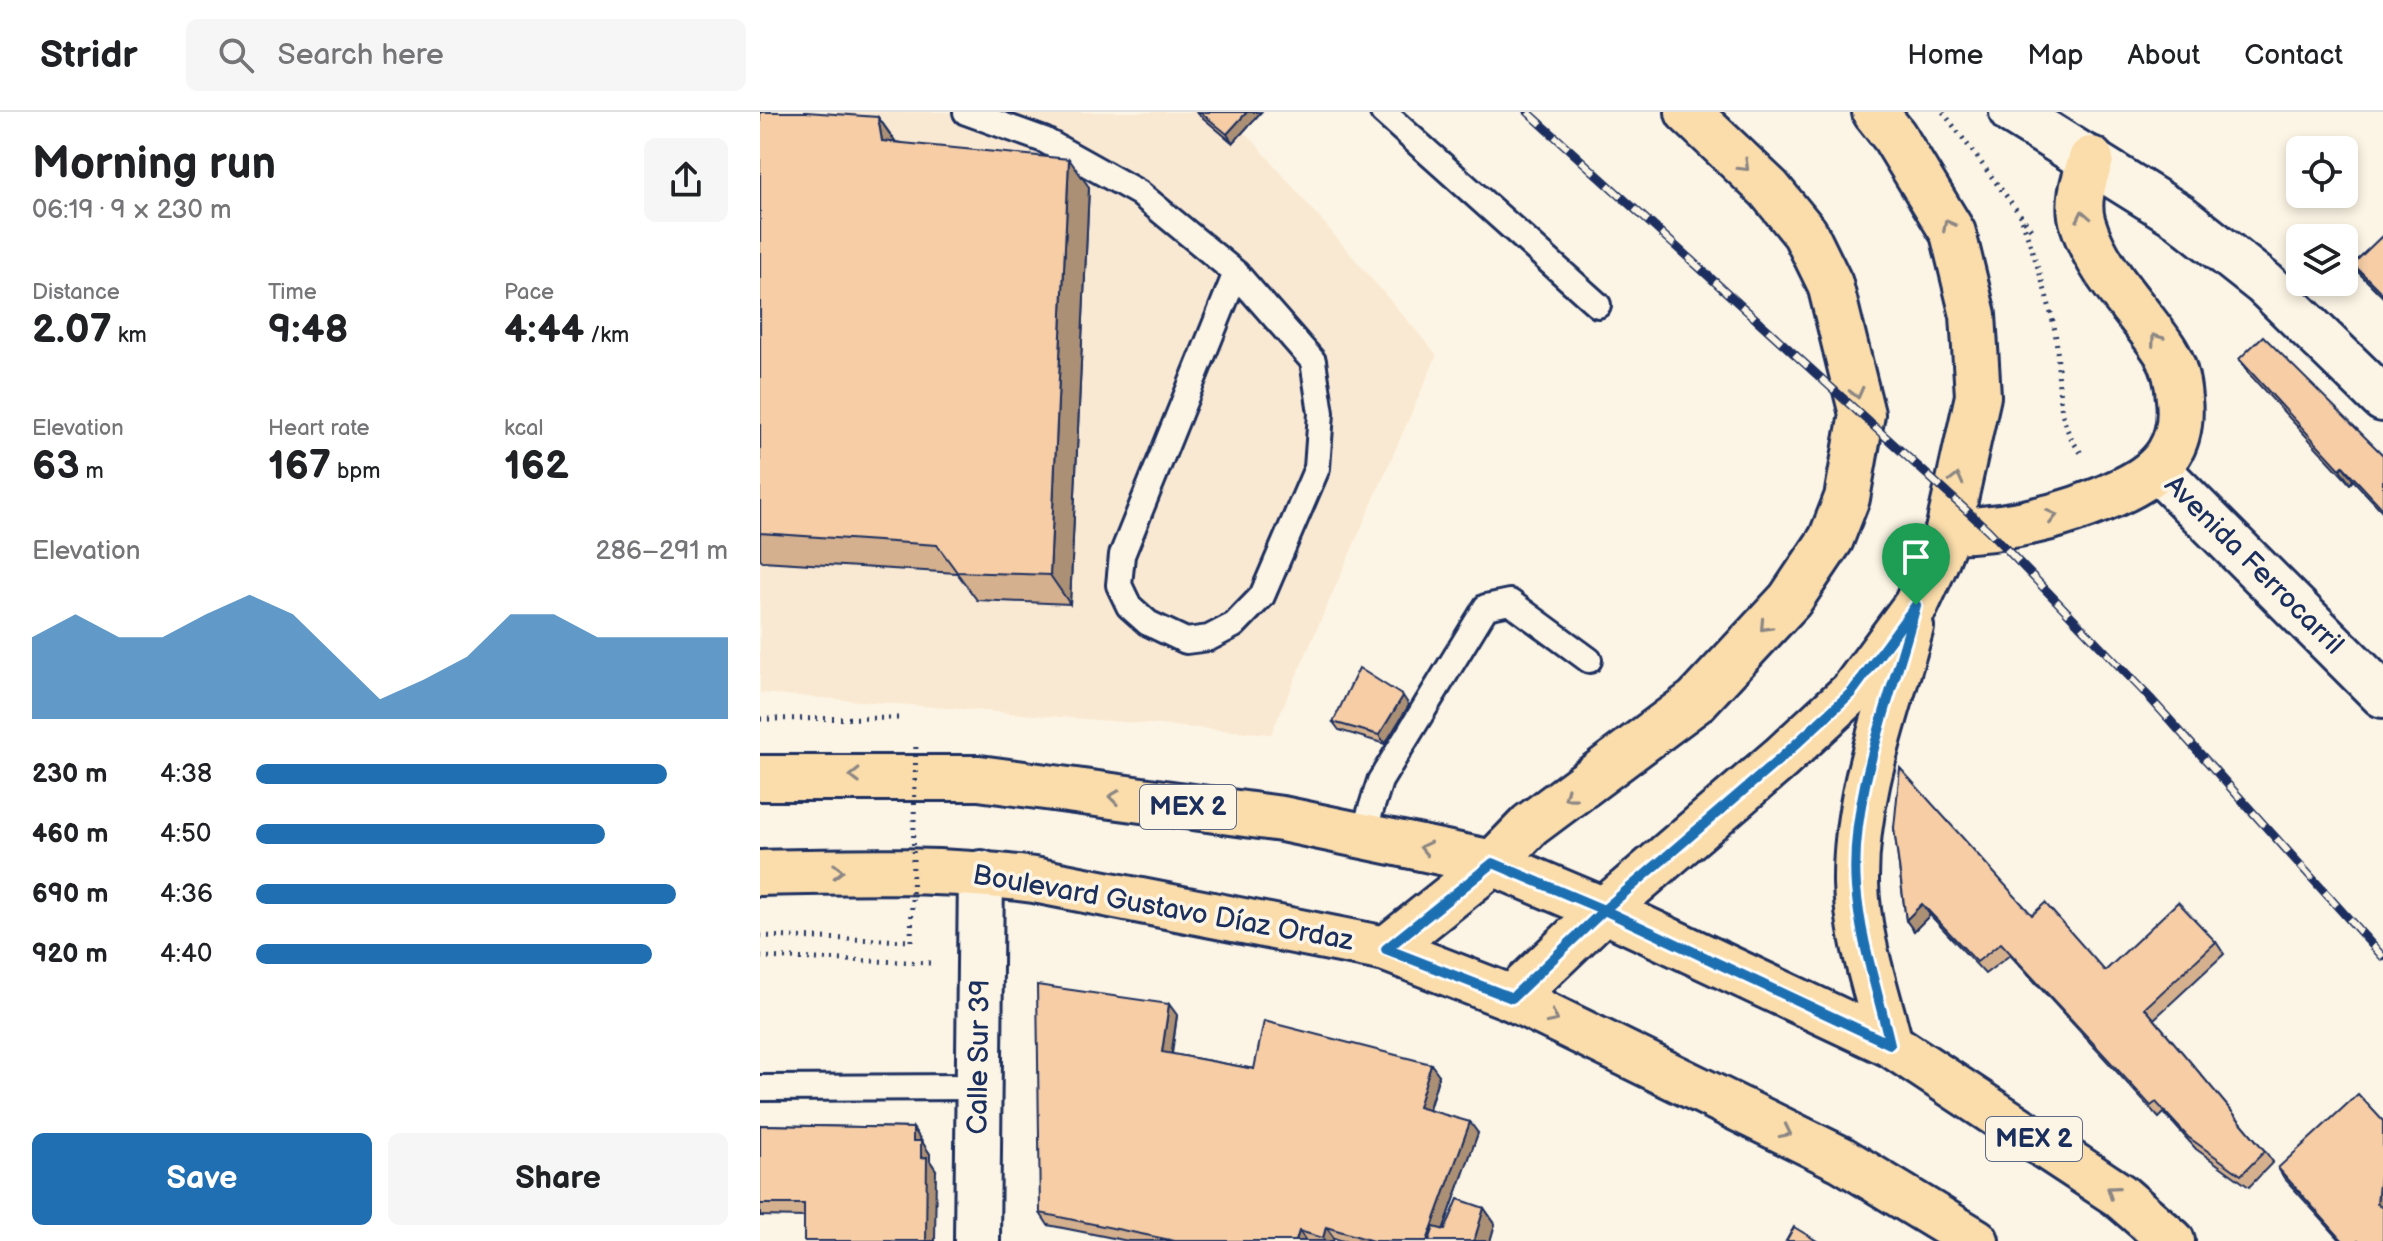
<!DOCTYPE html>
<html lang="en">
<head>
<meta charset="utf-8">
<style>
  body { margin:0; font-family:"Balsamiq Sans",sans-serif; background:#f6f6f6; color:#202124; height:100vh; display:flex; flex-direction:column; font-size:30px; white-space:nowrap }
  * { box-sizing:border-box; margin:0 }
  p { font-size:26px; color:#757577 }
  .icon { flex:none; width:44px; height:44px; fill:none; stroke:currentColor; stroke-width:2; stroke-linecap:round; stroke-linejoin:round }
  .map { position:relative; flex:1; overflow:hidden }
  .drawer { display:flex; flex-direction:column; background:#fff; width:760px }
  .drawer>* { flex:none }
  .tools { position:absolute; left:1526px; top:24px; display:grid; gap:16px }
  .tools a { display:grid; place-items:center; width:72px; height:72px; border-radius:12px; background:#fff; box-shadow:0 4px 12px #0003; font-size:40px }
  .pin { position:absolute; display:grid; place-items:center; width:68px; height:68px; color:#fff; margin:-82px -34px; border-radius:50% 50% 50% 0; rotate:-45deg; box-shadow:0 0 8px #0007 }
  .pin .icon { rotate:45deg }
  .round { display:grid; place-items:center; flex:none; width:84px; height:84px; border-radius:12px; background:#f6f6f6 }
  .summary { display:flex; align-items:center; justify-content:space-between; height:136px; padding:0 32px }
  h1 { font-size:44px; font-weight:700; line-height:60px }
  .stats { display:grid; grid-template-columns:repeat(3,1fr); gap:12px; height:136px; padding:8px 32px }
  .stats div { display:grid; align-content:center }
  .stats b { font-size:40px; font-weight:700 }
  .stats small { font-size:22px; font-weight:400 }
  .stats p { font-size:22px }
  .chart { height:224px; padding:16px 32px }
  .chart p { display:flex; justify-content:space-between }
  .chart svg { width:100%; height:144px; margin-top:8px; fill:#1f6fb2; opacity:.7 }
  .button { display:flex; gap:16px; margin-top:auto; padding:16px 32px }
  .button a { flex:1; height:92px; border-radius:12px; background:#1f6fb2; color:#fff; font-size:32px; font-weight:700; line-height:92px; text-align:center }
  .button a+a { background:#f6f6f6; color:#202124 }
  ul { padding:0 32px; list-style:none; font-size:26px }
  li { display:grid; grid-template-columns:128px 96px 1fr; align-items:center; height:60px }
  li i { height:20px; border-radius:10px; background:#1f6fb2 }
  header { display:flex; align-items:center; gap:48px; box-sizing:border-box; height:112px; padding:0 40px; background:#fff; border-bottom:2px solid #e0e0e0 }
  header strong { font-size:38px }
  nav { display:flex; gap:44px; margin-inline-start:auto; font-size:28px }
  .search { width:560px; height:72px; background:#f6f6f6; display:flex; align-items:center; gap:20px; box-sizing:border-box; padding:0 28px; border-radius:12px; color:#757577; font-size:30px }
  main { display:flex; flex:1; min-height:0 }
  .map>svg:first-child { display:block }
</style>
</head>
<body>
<header>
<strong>Stridr</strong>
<div class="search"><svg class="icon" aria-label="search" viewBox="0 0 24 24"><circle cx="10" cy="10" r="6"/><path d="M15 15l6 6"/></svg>Search here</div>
<nav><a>Home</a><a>Map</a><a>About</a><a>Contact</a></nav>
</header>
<main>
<section class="drawer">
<div class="summary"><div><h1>Morning run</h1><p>06:19 · 9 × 230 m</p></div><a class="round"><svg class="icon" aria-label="share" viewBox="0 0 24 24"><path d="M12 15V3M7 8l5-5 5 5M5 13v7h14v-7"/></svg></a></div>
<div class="stats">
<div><p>Distance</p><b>2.07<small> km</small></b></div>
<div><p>Time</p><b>9:48</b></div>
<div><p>Pace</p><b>4:44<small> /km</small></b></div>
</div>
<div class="stats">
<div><p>Elevation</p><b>63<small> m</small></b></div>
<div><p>Heart rate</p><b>167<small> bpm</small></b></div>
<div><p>kcal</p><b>162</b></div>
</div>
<div class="chart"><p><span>Elevation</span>286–291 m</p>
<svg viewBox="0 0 160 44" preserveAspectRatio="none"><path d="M0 44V19L10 12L20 19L30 19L40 12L50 6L60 12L70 25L80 38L90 32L100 25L110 12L120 12L130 19L140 19L150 19L160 19V44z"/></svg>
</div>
<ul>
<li><b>230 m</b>4:38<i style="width:87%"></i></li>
<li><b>460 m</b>4:50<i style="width:74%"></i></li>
<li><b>690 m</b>4:36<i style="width:89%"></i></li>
<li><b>920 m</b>4:40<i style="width:84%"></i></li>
</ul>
<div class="button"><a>Save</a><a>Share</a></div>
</section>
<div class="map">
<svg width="1623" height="1129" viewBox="0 0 1623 1129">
  <rect width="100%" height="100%" fill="#fcf5e5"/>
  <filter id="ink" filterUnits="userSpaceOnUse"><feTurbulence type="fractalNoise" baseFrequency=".0125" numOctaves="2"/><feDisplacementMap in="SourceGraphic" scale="16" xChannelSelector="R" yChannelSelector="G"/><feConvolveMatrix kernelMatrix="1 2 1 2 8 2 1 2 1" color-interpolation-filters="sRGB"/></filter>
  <g filter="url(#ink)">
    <polygon fill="#fae9d2" points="0,0 457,0 492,27 677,243 511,622 0,581"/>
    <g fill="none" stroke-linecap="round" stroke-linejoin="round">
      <defs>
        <g id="service">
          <polyline points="206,0 284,28 379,81 476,161 553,249 561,301 557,356 502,484 474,513 449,526 426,529 388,511 369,494 359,473 362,443 476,161"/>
          <polyline points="623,0 838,193"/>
          <polyline points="603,722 620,669 726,495 750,490 829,548"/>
          <polyline points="0,976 219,975"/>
        </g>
        <g id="minor">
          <polyline points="1398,358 1623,583"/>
          <polyline points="217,1129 221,761"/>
        </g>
        <polyline id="tertiary" points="1252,0 1419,104 1505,172 1623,287"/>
        <g id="primary">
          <path d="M1188,419c61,-1 122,-15 177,-42 39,-19 59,-45 54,-90 -1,-15 -5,-34 -13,-47 -27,-42 -68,-79 -83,-128 -7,-22 1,-43 8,-65"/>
          <polyline points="0,666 219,666 522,707 733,751 844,798 1130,932 1359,1083 1412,1129"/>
          <path d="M0,761c92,-2 183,-5 274,7l352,69 126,49 329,161 135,82"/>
          <polyline points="626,837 733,751 770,713 936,589 1030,488 1071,427 1087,386 1102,302 1070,172 1045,121 1009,77 928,0"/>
          <polyline points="752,886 844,798 1021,646 1092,580 1156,493 1175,452 1188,419 1218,284 1213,203 1193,121 1134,24 1115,0"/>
          <path d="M1130,932c-13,-52 -33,-108 -34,-161 -1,-89 32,-172 55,-256"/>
        </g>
      </defs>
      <use href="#service" stroke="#1b2f5e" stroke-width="30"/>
      <use href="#minor" stroke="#1b2f5e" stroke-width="50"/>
      <use href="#tertiary" stroke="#1b2f5e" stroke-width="50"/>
      <use href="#primary" stroke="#1b2f5e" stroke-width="50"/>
      <g stroke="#1b2f5e" stroke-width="5" stroke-dasharray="2 6" stroke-linecap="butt">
        <polyline points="1183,0 1274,121"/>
        <path d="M1262,108c12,35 24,70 32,106 9,45 -4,92 29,129"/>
        <polyline points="0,607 143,606"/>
        <polyline points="0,824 151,829"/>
        <polyline points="0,845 171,851"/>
      </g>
      <use href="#service" stroke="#fcf5e5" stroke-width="24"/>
      <use href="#minor" stroke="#fcf5e5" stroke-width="44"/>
      <use href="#tertiary" stroke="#fcf5e5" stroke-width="44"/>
      <use href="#primary" stroke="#fbddab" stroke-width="44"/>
      <defs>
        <polyline id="rail" points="768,0 1228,418 1390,586 1623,845"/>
      </defs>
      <use href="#rail" stroke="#1b2f5e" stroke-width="9"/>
      <use href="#rail" stroke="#fcf5e5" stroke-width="6" stroke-dasharray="18" stroke-linecap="butt"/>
      <polyline stroke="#1b2f5e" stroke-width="5" stroke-dasharray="2 6" stroke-linecap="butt" points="151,829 156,630"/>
    </g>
    <g fill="#d4b08e" stroke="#1b2f5e" stroke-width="2">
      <polygon points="436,0 501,0 473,31"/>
      <polygon points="118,5 136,30 329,75 310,492 217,488 197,461 2,449 0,446 0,421"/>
      <polygon points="1623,123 1623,185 1599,161 1593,152"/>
      <polygon points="1479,247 1623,343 1623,400 1593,368 1590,372 1489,262"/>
      <polygon points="649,593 625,632 579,618 573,610"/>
      <polygon points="1134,716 1272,803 1345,859 1456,830 1464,842 1394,907 1505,1039 1513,1050 1489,1075 1436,1037 1404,1001 1399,1006 1250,843 1225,862 1170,803 1154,819 1146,808"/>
      <polygon points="417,903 412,942 494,957 679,963 669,998 718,1021 683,1118 685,1118 724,1096 735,1112 730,1129 583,1129 574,1126 573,1129 368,1129 288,1113 280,1101"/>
      <polygon points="1623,1009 1623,1129 1581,1129 1524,1066 1518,1056"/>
      <polygon points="0,1013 153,1016 170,1042 170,1049 176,1058 44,1105 0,1104"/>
    </g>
    <g fill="#ac9074" stroke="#1b2f5e" stroke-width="2">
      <polygon points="487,0 501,0 473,31 467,22"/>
      <polygon points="118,5 138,34 122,29"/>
      <polygon points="309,47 329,75 310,492 290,463"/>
      <polygon points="1583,354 1593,368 1590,372 1580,357"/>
      <polygon points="643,584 649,593 625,632 619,623"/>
      <polygon points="1162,792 1170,803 1154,819 1146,808"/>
      <polygon points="409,892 417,903 410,952 402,940"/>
      <polygon points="671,952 679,963 666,1006 658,995"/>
      <polygon points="710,1010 718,1021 679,1129 667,1129"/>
      <polygon points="153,1016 170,1042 170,1049 176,1058 175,1129 166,1129 161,1046 153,1029"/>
      <polygon points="1621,1054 1623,1056 1623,1099 1617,1091"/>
      <polygon points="724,1096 735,1112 730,1129 714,1129"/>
      <polygon points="566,1115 574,1126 573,1129 565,1129 563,1126"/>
      <polygon points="539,1119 546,1129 536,1129"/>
    </g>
    <g fill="#f6cda5" stroke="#1b2f5e" stroke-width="2">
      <polygon points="0,0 46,0 118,5 122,29 309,47 290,463 197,460 177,433 0,421"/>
      <polygon points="440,0 487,0 467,22"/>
      <polygon points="1623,123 1623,182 1593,152"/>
      <polygon points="1503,224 1623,343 1623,397 1583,354 1580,357 1479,247"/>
      <polygon points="599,556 643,584 619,623 573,610"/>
      <polygon points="1140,656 1272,803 1285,791 1345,859 1418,790 1456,830 1385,896 1505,1039 1481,1063 1428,1025 1396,990 1391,994 1241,831 1217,850 1162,792 1146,808 1134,716"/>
      <polygon points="277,873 409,892 402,940 494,957 504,909 671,952 658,995 710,1010 667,1129 613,1129 566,1115 563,1126 539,1119 536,1129 415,1129 280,1101"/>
      <polygon points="1598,982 1623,1009 1623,1053 1621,1054 1617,1091 1623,1097 1623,1129 1583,1129 1518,1056"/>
      <polygon points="0,1013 153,1016 153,1029 161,1029 161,1046 167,1045 166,1129 44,1129 44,1092 0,1092"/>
      <polygon points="698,1087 724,1096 714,1129 669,1129 674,1115 685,1118"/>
      <polygon points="1034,1115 1057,1129 1026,1129"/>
    </g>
    <defs><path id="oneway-chevron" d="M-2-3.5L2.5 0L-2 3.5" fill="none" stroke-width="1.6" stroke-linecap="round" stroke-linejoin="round" transform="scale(2)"/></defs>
    <g stroke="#8b8684">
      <use href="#oneway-chevron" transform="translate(984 54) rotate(44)"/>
      <use href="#oneway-chevron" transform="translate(1323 104) rotate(-101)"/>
      <use href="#oneway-chevron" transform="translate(1188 113) rotate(-118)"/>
      <use href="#oneway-chevron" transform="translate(1396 227) rotate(-126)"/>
      <use href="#oneway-chevron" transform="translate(1097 281) rotate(76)"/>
      <use href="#oneway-chevron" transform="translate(1197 367) rotate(-76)"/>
      <use href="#oneway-chevron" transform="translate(1292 404) rotate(-13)"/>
      <use href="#oneway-chevron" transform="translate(1005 514) rotate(133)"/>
      <use href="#oneway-chevron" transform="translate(95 664) rotate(179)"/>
      <use href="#oneway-chevron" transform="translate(809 684) rotate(143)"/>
      <use href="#oneway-chevron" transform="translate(354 685) rotate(-172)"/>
      <use href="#oneway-chevron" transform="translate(665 736) rotate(-167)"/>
      <use href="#oneway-chevron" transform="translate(78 759) rotate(-1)"/>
      <use href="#oneway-chevron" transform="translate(793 906) rotate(26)"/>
      <use href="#oneway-chevron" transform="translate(1026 1020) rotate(26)"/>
      <use href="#oneway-chevron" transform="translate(1352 1079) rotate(-145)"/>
    </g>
  </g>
  <g fill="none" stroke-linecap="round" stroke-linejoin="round" filter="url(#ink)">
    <defs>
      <path id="route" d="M1156,493l-64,87 -71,66 -177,152 -111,-47 -107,86 126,49 92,-88 286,134c-12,-52 -30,-104 -34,-157 -7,-92 37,-193 60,-282"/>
    </defs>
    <use href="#route" stroke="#fff" stroke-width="16"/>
    <use href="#route" stroke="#1f6fb2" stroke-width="10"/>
  </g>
  <g text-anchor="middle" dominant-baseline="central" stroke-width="7" stroke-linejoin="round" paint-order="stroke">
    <g fill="#fcf5e5" stroke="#5e6a86" stroke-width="2">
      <rect x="380" y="673" width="96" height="44" rx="6"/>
      <rect x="1226" y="1005" width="96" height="44" rx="6"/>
    </g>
    <g font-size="26" font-weight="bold" fill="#1b2f5e">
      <text x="428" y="695">MEX 2</text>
      <text x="1274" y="1027">MEX 2</text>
    </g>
    <g font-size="28" fill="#1b2f5e" stroke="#fcf5e5">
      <text transform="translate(1494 453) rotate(45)">Avenida Ferrocarril</text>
      <text transform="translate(403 796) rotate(10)">Boulevard Gustavo Díaz Ordaz</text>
      <text transform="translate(219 945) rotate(-89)">Calle Sur 39</text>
    </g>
  </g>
</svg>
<div class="tools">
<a><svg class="icon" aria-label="locate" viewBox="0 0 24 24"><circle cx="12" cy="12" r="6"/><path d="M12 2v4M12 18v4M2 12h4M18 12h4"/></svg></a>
<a><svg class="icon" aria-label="layers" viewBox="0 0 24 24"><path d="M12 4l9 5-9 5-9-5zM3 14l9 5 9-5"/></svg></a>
</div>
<div class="pin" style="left:1156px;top:493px;background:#1e9e55"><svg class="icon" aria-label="arrive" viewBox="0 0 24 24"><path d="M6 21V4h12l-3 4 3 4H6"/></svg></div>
</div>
</main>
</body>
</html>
